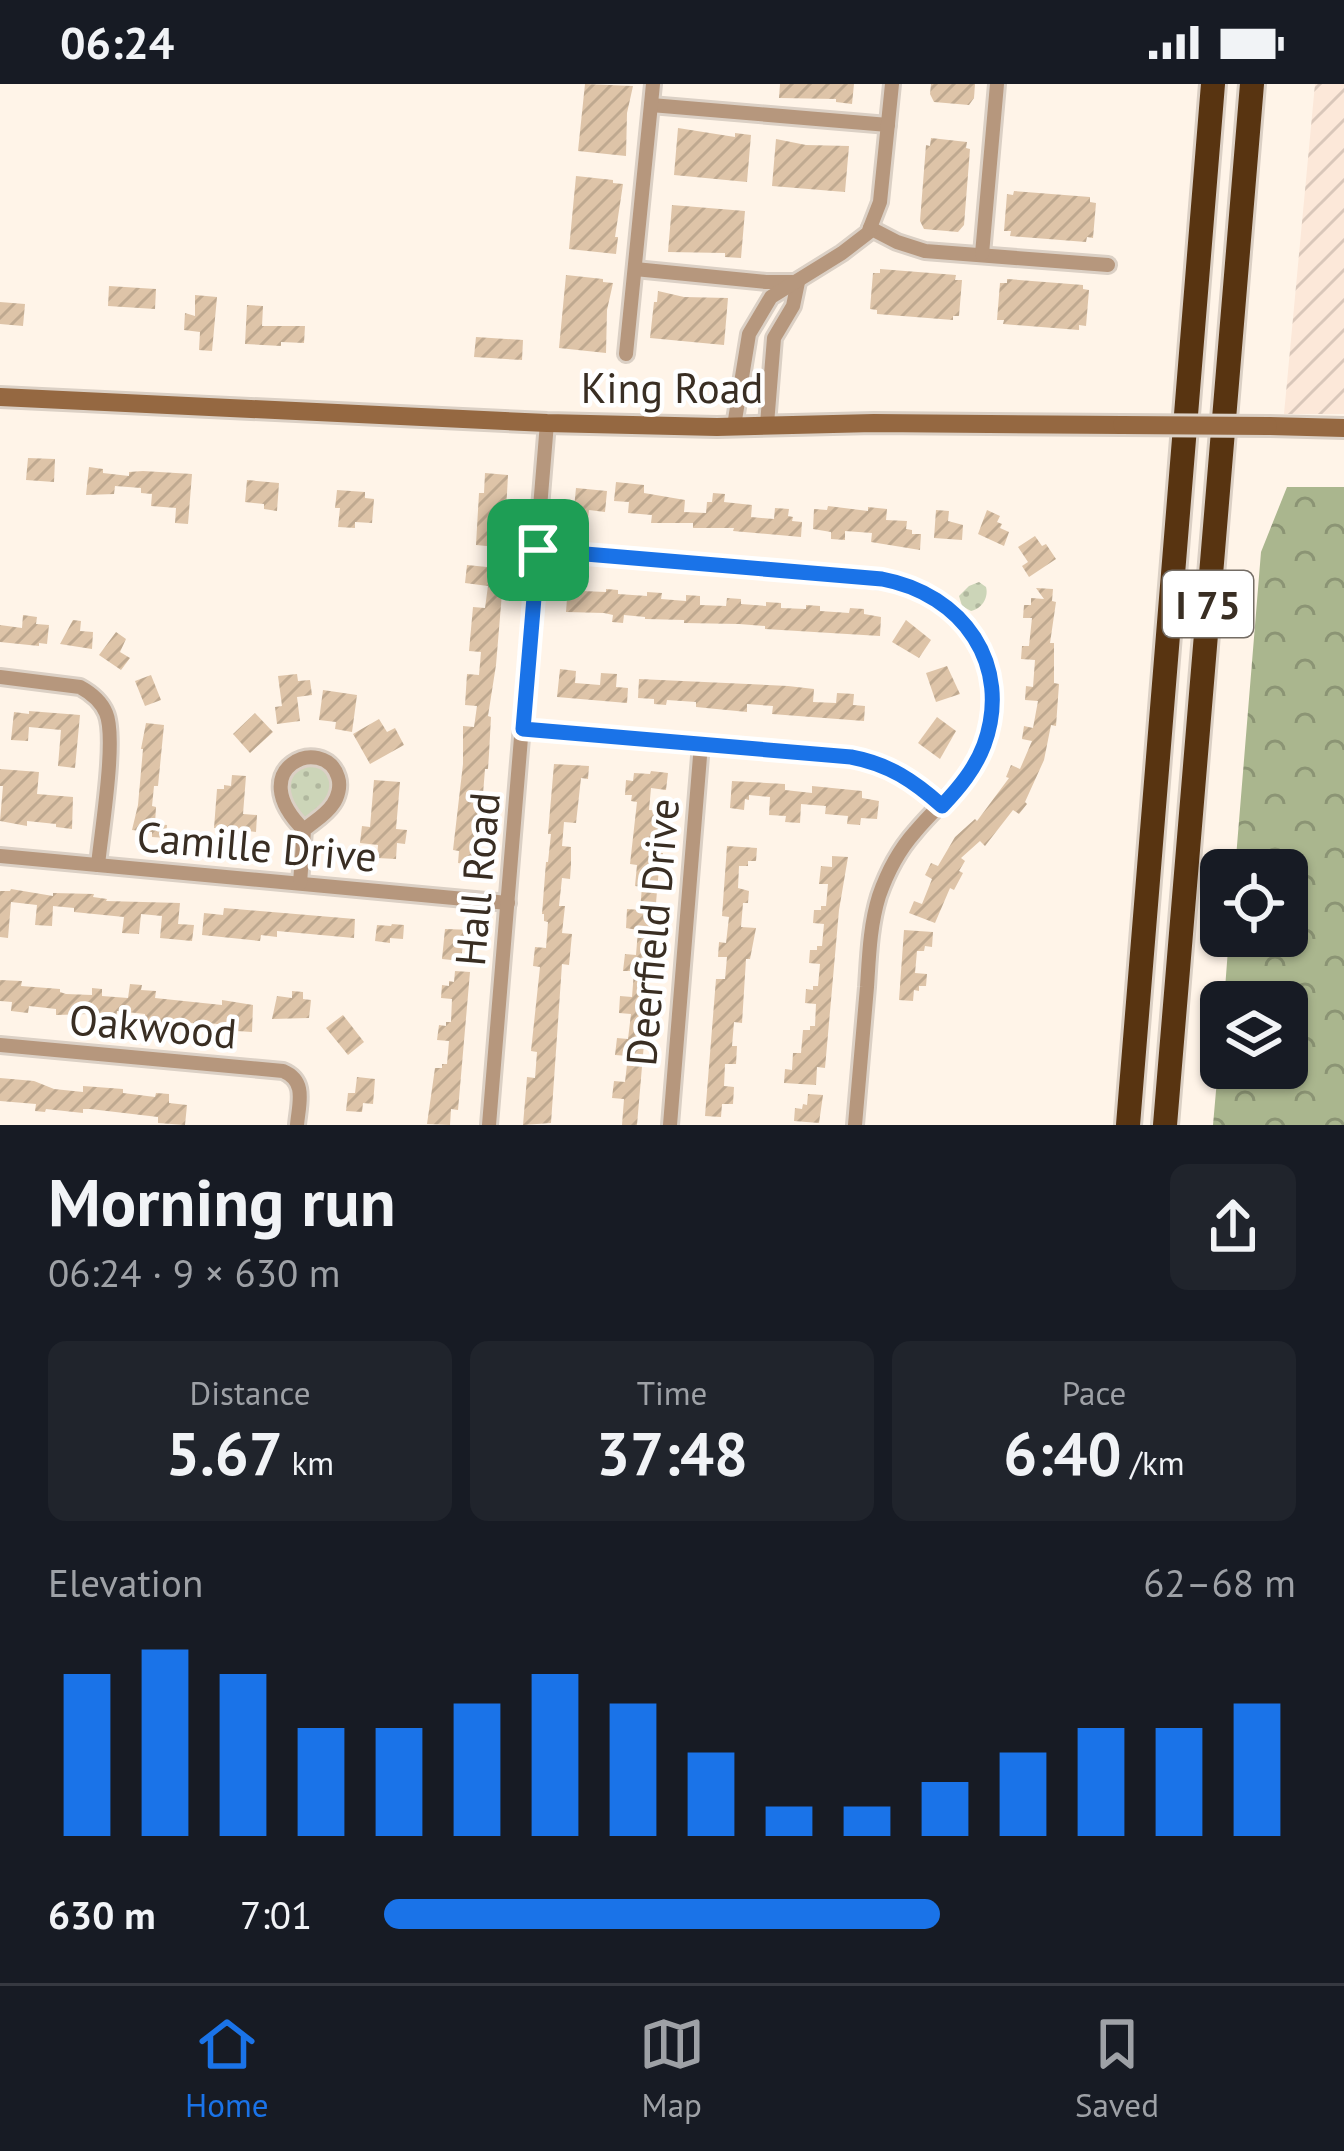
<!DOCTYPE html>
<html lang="en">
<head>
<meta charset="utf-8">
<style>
  body { margin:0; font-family:"PT Sans",sans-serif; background:#20242c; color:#f1f3f6; height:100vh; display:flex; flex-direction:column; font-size:45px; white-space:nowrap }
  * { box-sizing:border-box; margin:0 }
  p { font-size:39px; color:#9ea1a6 }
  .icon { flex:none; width:66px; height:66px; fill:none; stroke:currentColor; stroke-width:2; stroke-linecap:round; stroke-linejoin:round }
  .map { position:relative; height:1041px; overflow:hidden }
  .details { display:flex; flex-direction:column; background:#171b24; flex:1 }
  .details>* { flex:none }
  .tools { position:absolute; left:1200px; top:765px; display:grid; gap:24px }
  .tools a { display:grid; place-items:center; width:108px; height:108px; border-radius:18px; background:#171b24; box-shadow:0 3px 9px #0004; font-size:60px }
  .pin { position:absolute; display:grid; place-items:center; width:102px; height:102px; color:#fff; margin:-51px; border-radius:24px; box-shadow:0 6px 18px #0006 }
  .round { display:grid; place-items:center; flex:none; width:126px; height:126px; border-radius:18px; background:#20242c }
  .head { display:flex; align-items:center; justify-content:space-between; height:204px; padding:0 48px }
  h1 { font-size:66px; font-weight:800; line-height:90px }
  .stats { display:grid; grid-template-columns:repeat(3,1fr); gap:18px; height:204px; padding:12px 48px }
  .stats div { display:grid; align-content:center; border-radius:18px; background:#20242c; text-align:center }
  .stats b { font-size:60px; font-weight:800 }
  .stats small { font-size:33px; font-weight:400 }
  .stats p { font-size:33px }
  .chart { height:336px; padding:24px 48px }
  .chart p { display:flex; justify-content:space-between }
  .chart svg { width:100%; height:216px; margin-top:12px; stroke:#1a73e8; stroke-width:6 }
  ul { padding:0 48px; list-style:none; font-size:39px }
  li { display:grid; grid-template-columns:192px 144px 1fr; align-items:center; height:90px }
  li i { height:30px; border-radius:15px; background:#1a73e8 }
  .status { display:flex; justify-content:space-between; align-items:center; height:84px; padding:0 60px; background:#171b24; direction:ltr }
  .status svg { height:33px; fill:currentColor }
  .tab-bar { display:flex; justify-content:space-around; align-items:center; height:168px; border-top:3px solid #363941; background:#171b24; font-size:33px; color:#9ea1a6 }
  .tab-bar a { display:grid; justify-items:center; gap:6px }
  .tab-bar .on { color:#1a73e8 }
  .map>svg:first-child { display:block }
</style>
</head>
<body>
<div class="status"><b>06:24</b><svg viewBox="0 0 49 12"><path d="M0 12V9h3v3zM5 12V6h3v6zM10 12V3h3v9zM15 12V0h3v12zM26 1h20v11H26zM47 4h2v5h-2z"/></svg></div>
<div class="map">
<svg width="1344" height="1041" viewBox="0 0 1344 1041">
  <defs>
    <pattern id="industrial-furrows" width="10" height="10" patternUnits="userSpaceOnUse" patternTransform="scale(3)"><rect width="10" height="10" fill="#fce8d9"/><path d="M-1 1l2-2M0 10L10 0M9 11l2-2" fill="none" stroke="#d9c7ba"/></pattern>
    <pattern id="grass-dots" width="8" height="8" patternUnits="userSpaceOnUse" patternTransform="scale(3)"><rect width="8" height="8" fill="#ccd5b8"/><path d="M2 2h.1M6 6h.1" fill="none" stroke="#b0b79e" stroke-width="1.8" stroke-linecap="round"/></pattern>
    <pattern id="forest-crowns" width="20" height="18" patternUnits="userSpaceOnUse" patternTransform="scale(3)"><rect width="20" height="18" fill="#aab68e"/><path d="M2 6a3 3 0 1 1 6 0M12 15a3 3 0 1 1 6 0" fill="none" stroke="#8b9474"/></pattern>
    <pattern id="building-hatch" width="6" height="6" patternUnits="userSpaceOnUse" patternTransform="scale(3)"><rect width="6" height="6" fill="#dec4a8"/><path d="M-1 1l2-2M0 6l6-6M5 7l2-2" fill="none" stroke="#bfa990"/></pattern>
  </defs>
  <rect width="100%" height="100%" fill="#fff4e8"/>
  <polygon fill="url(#industrial-furrows)" points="1315,0 1344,0 1344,330 1284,330"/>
  <g fill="url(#grass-dots)">
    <path d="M979,498l7,5c3,11 -5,22 -15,24l-9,-5 -3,-10 10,-10z"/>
    <path d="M311,680l14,6c14,23 -1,37 -21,48l-14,-19 -3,-14 9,-16z"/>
  </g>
  <polygon fill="url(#forest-crowns)" points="1287,403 1344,403 1344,1041 1213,1041 1221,950 1221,984 1287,984 1287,918 1224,918 1229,852 1287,852 1287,786 1235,786 1261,468"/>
  <g fill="url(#building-hatch)">
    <polygon points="585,0 633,2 627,29 626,72 578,67"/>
    <polygon points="780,0 854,0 852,20 836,18 836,15 779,14"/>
    <polygon points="931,0 975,0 974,14 969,21 934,18 930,10"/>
    <polygon points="678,44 735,53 735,49 751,51 747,98 674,91"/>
    <polygon points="931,54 967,58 966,64 970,65 964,141 958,148 924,145 920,137 926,61 930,62"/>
    <polygon points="776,55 806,61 849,62 845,108 772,102"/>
    <polygon points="576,92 613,96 613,99 623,100 615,153 618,153 616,170 569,165"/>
    <polygon points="1014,107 1090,113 1090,118 1096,119 1093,154 1087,153 1086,158 1010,152 1011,147 1004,147 1007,110 1013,111"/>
    <polygon points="672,121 745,127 741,174 725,173 725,169 668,168"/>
    <polygon points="880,185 956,191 955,196 962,196 959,232 953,232 953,236 877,230 877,226 870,225 873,189 880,189"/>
    <polygon points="566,191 603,195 603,198 613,199 607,226 606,269 559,264"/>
    <polygon points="1007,195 1083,201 1083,205 1089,206 1086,242 1079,241 1079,246 1003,240 1004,236 997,236 1000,199 1007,199"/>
    <polygon points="109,202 156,205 155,225 108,222"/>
    <polygon points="658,207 684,213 728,214 724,261 650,254 654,218 657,218"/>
    <polygon points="195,211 217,213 212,267 199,266 200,248 184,246 185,229 195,232"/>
    <polygon points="0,218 25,220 23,242 0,240"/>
    <polygon points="247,221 263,222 262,242 305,242 304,259 281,258 281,262 245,260"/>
    <polygon points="476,253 523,256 522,276 474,273"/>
    <polygon points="28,374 55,375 54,398 26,396"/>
    <polygon points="89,383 103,385 103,389 129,392 129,388 143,387 192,390 188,440 175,439 176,424 151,422 152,410 141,409 141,404 115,402 114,410 86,411"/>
    <polygon points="485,389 508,391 505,446 498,445 497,463 476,461 479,409 484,409"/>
    <polygon points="247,396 279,399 277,427 264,425 264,420 245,418"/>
    <polygon points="616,398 644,401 644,409 685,416 684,428 706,429 707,418 712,418 713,409 725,410 724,418 752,421 751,433 774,435 775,424 789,425 788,432 793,433 792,437 802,438 801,453 733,447 734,444 693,444 693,439 651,439 652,431 628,429 629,418 614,417"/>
    <polygon points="576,404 607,407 605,428 589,426 588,435 573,434"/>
    <polygon points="337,406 365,408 365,414 374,415 372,439 355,438 355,444 338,443 340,424 335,424"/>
    <polygon points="828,422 868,427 868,423 887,425 886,436 907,437 906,445 912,446 912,450 921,450 920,466 871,458 872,449 845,447 845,456 831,455 831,448 813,445 814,425 827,426"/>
    <polygon points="936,426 949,427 948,437 963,441 962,456 934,454"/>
    <polygon points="987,426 1000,432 997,438 1002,440 1000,444 1009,448 1004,462 978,450"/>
    <polygon points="1035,452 1042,462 1046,460 1056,475 1029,493 1022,482 1028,478 1018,463"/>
    <polygon points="488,472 505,473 496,581 488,632 491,633 489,670 488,685 485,685 483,710 486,710 484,724 482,724 479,781 458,779 459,767 453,766 463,680 463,642 474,643 477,622 465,621 467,590 479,591 481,568 469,567 473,523 485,524 488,502 465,499 467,481 487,483"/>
    <polygon points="568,501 583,502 582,507 606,508 606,505 618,506 618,510 647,512 647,508 662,509 661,515 686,517 686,511 700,512 700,521 726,522 727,514 741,515 741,520 766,522 766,518 781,519 781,524 806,525 806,521 820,522 820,527 849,529 850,524 864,525 864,530 881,533 880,552 765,545 765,542 739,540 684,539 684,536 645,535 645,533 624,531 623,539 612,538 613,531 604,529 566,528"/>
    <polygon points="1036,504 1053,505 1052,517 1056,518 1050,559 1054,559 1054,599 1059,600 1056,642 1051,641 1044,676 1025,718 1027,720 1019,730 1013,726 985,762 980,757 961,774 965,777 959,787 963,789 954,806 950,804 935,839 909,829 914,817 922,820 932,795 925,791 931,779 938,782 955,753 975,735 977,737 1009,694 1006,693 1011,681 1020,685 1032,657 1022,655 1024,642 1033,644 1038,617 1025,616 1026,602 1033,603 1035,576 1021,575 1022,562 1029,562 1032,534 1023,534 1024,521 1031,521 1031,514 1044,515"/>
    <polygon points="23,531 37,533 36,540 49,541 47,560 39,559 39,562 0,558 0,541 22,544"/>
    <polygon points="73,536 81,537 80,547 93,548 92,565 60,560"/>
    <polygon points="906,536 931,556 919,574 892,558"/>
    <polygon points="116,548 126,555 120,568 130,574 121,586 99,571"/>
    <polygon points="947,582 960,610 936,618 926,589"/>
    <polygon points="560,585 576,587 575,599 600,601 601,589 617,590 616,603 628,604 627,619 557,613"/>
    <polygon points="297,590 298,597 310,596 312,611 297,613 300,637 277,640 275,623 282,622 278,592"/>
    <polygon points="151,591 161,616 145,622 135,597"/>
    <polygon points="639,595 788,602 814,605 813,618 836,619 837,609 854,610 853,621 865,622 864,637 772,630 773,622 747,620 747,628 696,623 696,618 667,616 666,621 654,620 654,615 638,614"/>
    <polygon points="323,606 357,611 352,648 335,645 336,638 319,636"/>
    <polygon points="29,627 80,631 75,684 58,682 61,646 29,643 28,657 11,656 14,628 29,630"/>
    <polygon points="255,629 273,648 250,669 233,650"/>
    <polygon points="937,633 956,647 940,675 918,659"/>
    <polygon points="379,635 387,648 395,644 404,661 370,680 353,650"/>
    <polygon points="146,639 164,641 158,702 154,702 152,722 156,723 155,740 167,741 166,754 152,753 152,748 132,746 138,721 143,665 141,665"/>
    <polygon points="554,680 589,682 588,695 581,694 576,739 564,738 562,762 571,763 571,781 570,795 562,794 559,822 565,822 562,849 572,850 569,881 562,880 551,1039 523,1041 527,993 535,994 537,968 531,967 540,883 533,882 535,863 546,864 548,838 544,837 544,830 542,830 546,778 548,778 551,750 548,750"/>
    <polygon points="0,685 39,688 37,710 73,713 72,745 56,743 56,740 27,737 27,742 0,737 3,702 0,702"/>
    <polygon points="651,687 668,689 666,706 651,704 649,726 664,727 660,769 663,769 662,784 659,784 637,1041 622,1041 624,1015 612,1014 614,997 625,998 628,972 615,971 617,954 628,955 631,930 619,929 620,912 632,913 634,887 623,887 625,870 636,871 638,846 626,844 627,825 640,826 642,803 635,802 637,781 630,780 637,718 631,717 632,711 625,711 626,696 633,697 634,689 650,690"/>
    <polygon points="232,691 246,692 243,730 257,731 256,748 248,747 246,760 225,758 226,745 214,744 217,705 224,705 224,701 231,702"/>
    <polygon points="374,696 400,698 396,745 407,746 405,760 397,759 396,775 377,774 378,761 360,759 362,742 370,743"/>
    <polygon points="732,697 785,700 785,706 812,709 812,702 862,707 862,714 879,717 877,735 861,734 860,741 847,740 848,732 825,730 826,722 801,720 800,739 785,738 786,732 769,731 770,713 749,711 749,716 745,715 744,726 730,724"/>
    <polygon points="727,762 757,764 756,777 748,777 748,782 739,782 738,804 749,807 748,819 743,819 741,843 756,844 750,875 746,875 742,939 734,938 732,962 737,962 736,980 725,980 724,1002 734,1003 733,1020 722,1020 721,1033 705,1032 716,895 725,895 727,873 718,873 719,858 726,859 729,833 722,832"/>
    <polygon points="832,772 848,773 839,826 825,984 817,983 816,1001 784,999 785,985 792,986 793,969 801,969 803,946 810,946 810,942 815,942 816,920 805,919 806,905 813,906 813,902 818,902 820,880 809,879 810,866 817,866 817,862 822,862 824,840 813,839 814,826 821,826 821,822 826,822 828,800 819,800 821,782 832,783"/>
    <polygon points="11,805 53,812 53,809 94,810 93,813 107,815 106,817 180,819 178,840 194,841 192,857 160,854 162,832 141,830 139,850 122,849 124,833 74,828 74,824 53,822 52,842 35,841 37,821 11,818 8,854 0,853 0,807 10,807"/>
    <polygon points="224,824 355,835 354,854 277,847 277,853 261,851 260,857 202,851 204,829 223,831"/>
    <polygon points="392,840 404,841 403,855 390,854 390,859 375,857 377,841 391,842"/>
    <polygon points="445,845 473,846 471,861 463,860 461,877 442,875"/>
    <polygon points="904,846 933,848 932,863 925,862 924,867 917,867 915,889 927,890 926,902 919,902 919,907 914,906 913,917 899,916"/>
    <polygon points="455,887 470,888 458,1026 451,1025 450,1041 427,1040 435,984 442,984 442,980 447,980 449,957 437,956 439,941 446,942 446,938 451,938 452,915 441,914 442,901 449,902 449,897 454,898"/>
    <polygon points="0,896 22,897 21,902 60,905 60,908 66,910 92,911 92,904 102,905 102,912 128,914 130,900 142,901 141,906 156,907 155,914 222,921 222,916 253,921 252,948 237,947 237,942 207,939 206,945 192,944 193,939 162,937 162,941 145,939 145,930 117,927 116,936 100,933 99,942 89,941 90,930 56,931 56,925 29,922 28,929 11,927 12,918 0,917"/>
    <polygon points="292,907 303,908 303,915 311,916 309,934 272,935 277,912 292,914"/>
    <polygon points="343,931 364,958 348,971 326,944"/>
    <polygon points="357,993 375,995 373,1020 363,1019 362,1028 346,1027 348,1009 355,1009"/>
    <polygon points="0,994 34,997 54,1005 83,1008 83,1002 123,1005 123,1009 155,1013 156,1009 169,1010 169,1019 187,1021 185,1041 158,1039 158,1033 90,1025 83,1025 83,1029 46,1025 45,1028 35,1027 36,1020 0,1017"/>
    <polygon points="808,1010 823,1011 819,1039 794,1037 795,1024 802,1025 803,1020 807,1021"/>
  </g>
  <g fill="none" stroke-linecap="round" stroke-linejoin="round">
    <defs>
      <g id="minor">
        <polyline points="651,21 888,41"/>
        <polyline points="870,144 897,158 925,167 1108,181"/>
        <polyline points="982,170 997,0"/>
        <polyline points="635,185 766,198 792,198"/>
        <polyline points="626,270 653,0"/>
        <polyline points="767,340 774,254 793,222 798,198"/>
        <polyline points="734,342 749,250 771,213 842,169 868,149 880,118 892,0"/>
        <path d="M537,466l359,32c37,10 66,31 84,66 10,19 13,41 11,62 -6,63 -40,79 -76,122 -16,18 -28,41 -36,64 -9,29 -10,60 -12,91 -4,46 -8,92 -12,138"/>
        <path d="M0,593l80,10c11,6 21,14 26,26 11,25 -5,120 -8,152"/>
        <path d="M523,645l328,28c38,7 63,24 91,49"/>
        <polyline points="0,772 508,819"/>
        <path d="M300,799l4,-53c-63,-62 20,-97 34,-53 3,9 0,20 -5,27 -7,11 -20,18 -29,26"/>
        <path d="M0,961l283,26c24,10 16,32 14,54"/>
        <polyline points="489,1041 547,339"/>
        <polyline points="670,1041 701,660"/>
      </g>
      <g id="secondary">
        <polyline points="0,313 547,339 717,343 874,339 1122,341"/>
        <polyline points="1268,342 1344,344"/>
      </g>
      <g id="motorway">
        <polyline points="1128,1041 1213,0"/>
        <polyline points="1165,1041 1252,0"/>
      </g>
    </defs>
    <use href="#minor" stroke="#dbd0c5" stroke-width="20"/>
    <use href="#secondary" stroke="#dbd0c5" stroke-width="24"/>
    <use href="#motorway" stroke="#dbd0c5" stroke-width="30"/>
    <use href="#minor" stroke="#b6977d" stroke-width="14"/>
    <use href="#secondary" stroke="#956841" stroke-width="18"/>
    <use href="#motorway" stroke="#583411" stroke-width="24"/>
    <defs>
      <polyline id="secondary-bridge" points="1122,341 1268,342"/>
    </defs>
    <use href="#secondary-bridge" stroke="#dbd0c5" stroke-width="24" stroke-linecap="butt"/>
    <use href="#secondary-bridge" stroke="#956841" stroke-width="18"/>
  </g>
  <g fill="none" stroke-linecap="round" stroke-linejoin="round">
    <defs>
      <path id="route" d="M538,466l344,29c81,15 131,86 102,166 -9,24 -25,43 -42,61 -28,-25 -53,-42 -91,-49l-328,-28z"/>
    </defs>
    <use href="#route" stroke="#fff" stroke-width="24"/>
    <use href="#route" stroke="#1a73e8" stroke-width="15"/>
  </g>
  <g text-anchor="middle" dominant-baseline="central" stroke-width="9" stroke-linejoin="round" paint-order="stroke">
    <rect fill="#fff" stroke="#746d65" stroke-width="3" x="1163" y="487" width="90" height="66" rx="9"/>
    <g font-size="39" font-weight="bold" fill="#392e23">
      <text x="1208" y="520">I 75</text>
    </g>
    <g font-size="42" fill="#392e23" stroke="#fff">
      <text x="672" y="303">King Road</text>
      <text transform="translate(257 762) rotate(5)">Camille Drive</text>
      <text transform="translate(477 795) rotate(-85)">Hall Road</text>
      <text transform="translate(652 848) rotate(-85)">Deerfield Drive</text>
      <text transform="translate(153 942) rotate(5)">Oakwood</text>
    </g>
  </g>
</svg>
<div class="tools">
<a><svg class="icon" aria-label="locate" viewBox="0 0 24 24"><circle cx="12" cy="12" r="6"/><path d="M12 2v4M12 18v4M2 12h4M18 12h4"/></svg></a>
<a><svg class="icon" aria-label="layers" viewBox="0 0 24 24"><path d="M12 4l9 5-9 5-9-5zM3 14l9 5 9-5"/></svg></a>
</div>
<div class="pin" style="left:538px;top:466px;background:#1e9e55"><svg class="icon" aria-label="arrive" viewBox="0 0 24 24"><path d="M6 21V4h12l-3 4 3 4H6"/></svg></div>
</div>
<section class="details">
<div class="head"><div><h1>Morning run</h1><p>06:24 · 9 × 630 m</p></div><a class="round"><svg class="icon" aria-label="share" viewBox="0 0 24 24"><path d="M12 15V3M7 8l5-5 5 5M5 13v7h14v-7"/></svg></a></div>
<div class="stats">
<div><p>Distance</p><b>5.67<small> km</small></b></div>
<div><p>Time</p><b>37:48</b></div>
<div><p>Pace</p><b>6:40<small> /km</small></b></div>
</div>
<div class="chart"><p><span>Elevation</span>62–68 m</p>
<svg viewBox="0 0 160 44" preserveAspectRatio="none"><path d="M5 44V11M15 44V6M25 44V11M35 44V22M45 44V22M55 44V17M65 44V11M75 44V17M85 44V27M95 44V38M105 44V38M115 44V33M125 44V27M135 44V22M145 44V22M155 44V17"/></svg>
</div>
<ul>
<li><b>630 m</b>7:01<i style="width:61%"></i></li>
</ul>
</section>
<nav class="tab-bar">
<a class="on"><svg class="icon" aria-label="home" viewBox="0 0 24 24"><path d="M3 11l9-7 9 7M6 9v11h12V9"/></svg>Home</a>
<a><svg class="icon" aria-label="map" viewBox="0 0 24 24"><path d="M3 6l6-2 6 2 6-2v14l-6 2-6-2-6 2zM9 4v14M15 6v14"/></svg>Map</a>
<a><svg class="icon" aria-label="saved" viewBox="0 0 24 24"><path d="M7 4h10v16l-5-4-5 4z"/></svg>Saved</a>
</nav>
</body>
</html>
